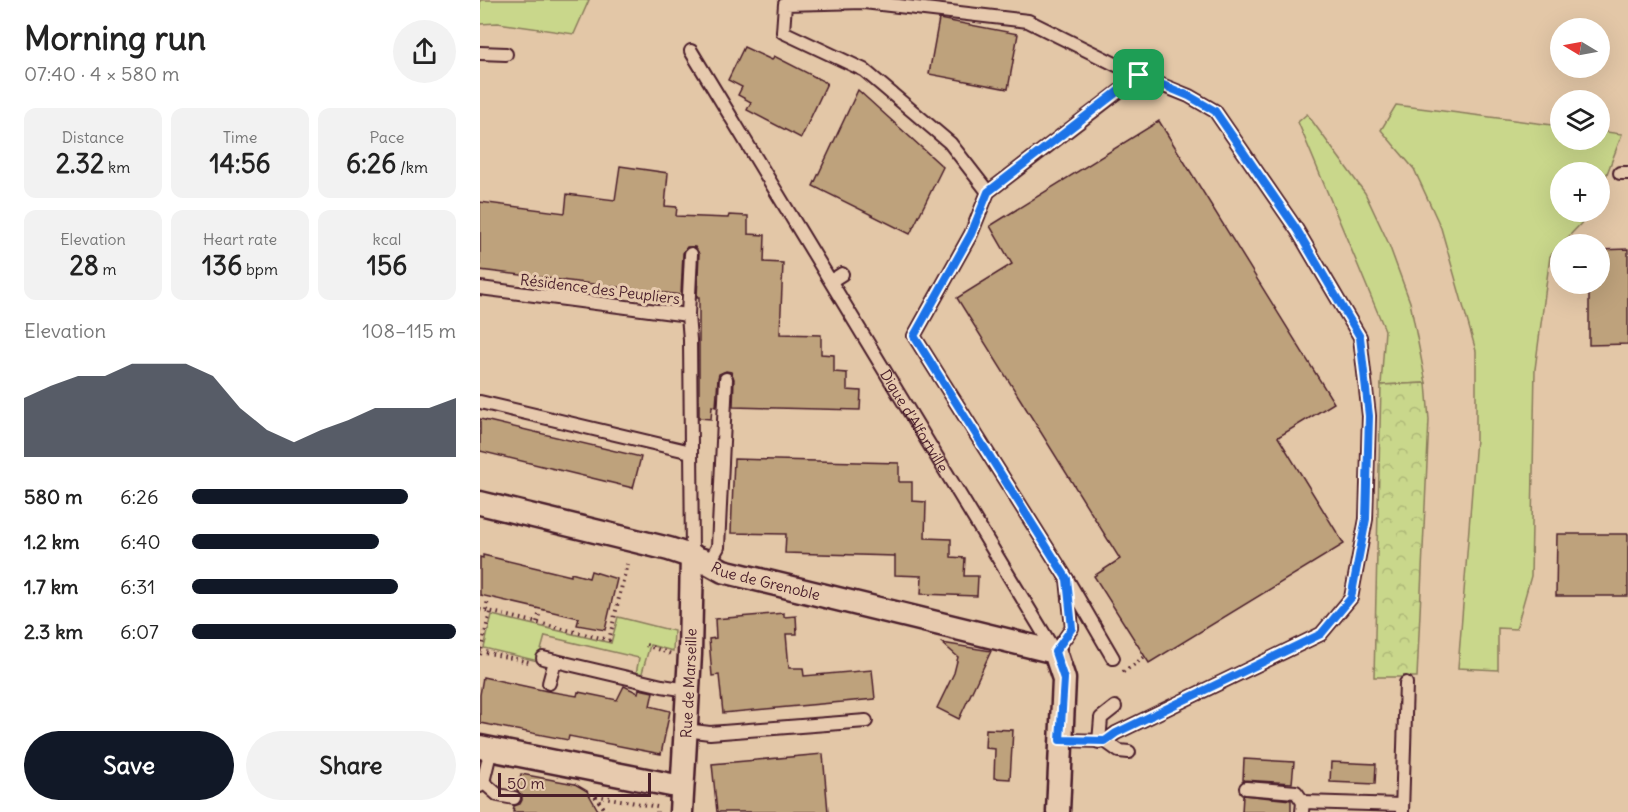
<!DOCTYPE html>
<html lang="en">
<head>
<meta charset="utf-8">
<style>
  body { margin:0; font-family:Delius,sans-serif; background:#f2f2f2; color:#222; height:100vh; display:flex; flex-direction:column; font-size:22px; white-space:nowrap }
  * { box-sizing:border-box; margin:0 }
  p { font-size:20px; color:#767676 }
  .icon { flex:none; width:33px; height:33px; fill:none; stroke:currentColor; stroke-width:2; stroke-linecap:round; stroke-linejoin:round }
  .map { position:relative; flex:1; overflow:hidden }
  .side { display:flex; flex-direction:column; background:#fff; width:480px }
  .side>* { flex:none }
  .needle { width:39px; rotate:280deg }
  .tools { position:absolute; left:1070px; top:18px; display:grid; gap:12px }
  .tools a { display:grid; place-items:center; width:60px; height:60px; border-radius:50%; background:#fff; box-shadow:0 6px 24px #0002; font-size:30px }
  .scale { position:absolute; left:18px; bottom:15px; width:153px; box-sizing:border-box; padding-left:6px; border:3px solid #4a1f2b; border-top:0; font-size:16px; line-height:21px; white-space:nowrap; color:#4a1f2b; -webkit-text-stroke:4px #e7caae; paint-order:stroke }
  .pin { position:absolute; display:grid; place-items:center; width:51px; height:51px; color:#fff; margin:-26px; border-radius:12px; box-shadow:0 3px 9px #0006 }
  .round { display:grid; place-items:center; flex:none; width:63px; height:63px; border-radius:32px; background:#f2f2f2 }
  .head { display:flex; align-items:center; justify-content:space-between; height:102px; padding:0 24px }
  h1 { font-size:33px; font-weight:800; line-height:45px }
  .figures { display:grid; grid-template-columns:repeat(3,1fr); gap:9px; height:102px; padding:6px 24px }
  .figures div { display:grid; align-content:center; border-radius:12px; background:#f2f2f2; text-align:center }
  .figures b { font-size:26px; font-weight:800 }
  .figures small { font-size:16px; font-weight:400 }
  .figures p { font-size:16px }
  .chart { height:168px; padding:12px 24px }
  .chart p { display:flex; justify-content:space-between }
  .chart svg { width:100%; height:108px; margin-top:6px; fill:#111827; opacity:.7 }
  .primary-button { display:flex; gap:12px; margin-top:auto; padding:12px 24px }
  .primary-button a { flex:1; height:69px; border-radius:36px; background:#111827; color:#fff; font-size:24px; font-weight:800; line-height:69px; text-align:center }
  .primary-button a+a { background:#f2f2f2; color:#222 }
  ul { padding:0 24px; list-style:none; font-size:20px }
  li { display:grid; grid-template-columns:96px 72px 1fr; align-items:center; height:45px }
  li i { height:15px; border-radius:8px; background:#111827 }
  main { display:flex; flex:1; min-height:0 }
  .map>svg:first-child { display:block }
</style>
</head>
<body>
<main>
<section class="side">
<div class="head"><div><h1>Morning run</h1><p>07:40 · 4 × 580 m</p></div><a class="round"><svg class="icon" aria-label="share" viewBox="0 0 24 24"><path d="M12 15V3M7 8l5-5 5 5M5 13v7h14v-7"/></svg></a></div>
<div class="figures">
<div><p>Distance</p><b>2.32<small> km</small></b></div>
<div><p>Time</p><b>14:56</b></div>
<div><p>Pace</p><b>6:26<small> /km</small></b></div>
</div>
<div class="figures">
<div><p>Elevation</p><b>28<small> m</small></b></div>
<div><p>Heart rate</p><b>136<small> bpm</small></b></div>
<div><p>kcal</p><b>156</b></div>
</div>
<div class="chart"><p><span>Elevation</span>108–115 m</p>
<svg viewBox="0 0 160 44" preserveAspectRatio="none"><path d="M0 44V20L10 15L20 11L30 11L40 6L50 6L60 6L70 11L80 24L90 33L100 38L110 33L120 29L130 24L140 24L150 24L160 20V44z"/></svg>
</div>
<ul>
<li><b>580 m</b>6:26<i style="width:82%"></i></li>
<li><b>1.2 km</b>6:40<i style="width:71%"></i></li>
<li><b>1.7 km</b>6:31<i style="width:78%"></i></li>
<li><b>2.3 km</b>6:07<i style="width:100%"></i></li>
</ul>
<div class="primary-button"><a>Save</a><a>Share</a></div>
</section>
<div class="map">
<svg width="1148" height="812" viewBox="0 0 1148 812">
  <defs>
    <pattern id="forest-crowns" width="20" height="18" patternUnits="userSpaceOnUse" patternTransform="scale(1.5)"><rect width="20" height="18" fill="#c9d78b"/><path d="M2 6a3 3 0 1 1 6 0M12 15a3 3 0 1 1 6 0" fill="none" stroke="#aeb878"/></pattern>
  </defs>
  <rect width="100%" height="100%" fill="#e3c7a7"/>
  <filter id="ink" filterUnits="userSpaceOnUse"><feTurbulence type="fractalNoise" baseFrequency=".0167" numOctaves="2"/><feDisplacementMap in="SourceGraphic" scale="12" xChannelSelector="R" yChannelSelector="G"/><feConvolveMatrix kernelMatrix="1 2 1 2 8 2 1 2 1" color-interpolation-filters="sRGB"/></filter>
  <g filter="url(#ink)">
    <g fill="#c9d78b" stroke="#8a7b5b" stroke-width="1.5">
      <polygon points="0,0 109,0 94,34 18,23 0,24"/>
      <polygon points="916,105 1080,126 1080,140 1119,140 1119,131 1142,134 1119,195 1119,172 1080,172 1080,212 1112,212 1070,256 1055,369 1051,576 1036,629 1018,628 1018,670 978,668 996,439 996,351 961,228 934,169 901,130"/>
      <polygon points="827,114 885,193 908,242 930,302 946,383 901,385 905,330 818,122"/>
      <polygon points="12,615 131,643 138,617 194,631 193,651 170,645 162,673 161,675 156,674 159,658 65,636 58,661 4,648"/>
    </g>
    <polygon fill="url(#forest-crowns)" stroke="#8a7b5b" stroke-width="1.5" points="946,383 949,420 937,677 894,677 901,385"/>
    <g fill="#bea27b" stroke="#4a1f2b" stroke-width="1.5">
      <polygon points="459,19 538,34 528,89 449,74"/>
      <polygon points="264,47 292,60 294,56 347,83 321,138 267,110 271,102 258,95 262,87 248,80"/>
      <polygon points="378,90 463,167 430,234 333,186"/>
      <polygon points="679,121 854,403 798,437 864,544 669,663 614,576 640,559 477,298 532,264 510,226"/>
      <polygon points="140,166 188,173 185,206 197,207 196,216 248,218 249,215 268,216 268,234 285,235 284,262 303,263 300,334 341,335 341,354 354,355 354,372 367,373 367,390 381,391 380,410 253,407 254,379 251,372 246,371 239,374 238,378 236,407 232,406 231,419 219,418 219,297 217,297 219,254 215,247 207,247 203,253 201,295 0,270 0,202 85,213 87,194 135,200"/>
      <polygon points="1148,249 1148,344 1109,345 1109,284 1119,284 1119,250"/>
      <polygon points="0,419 161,457 153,488 0,451"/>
      <polygon points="254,459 419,463 419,482 432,482 432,501 446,502 445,538 471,539 471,557 485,558 484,576 498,576 497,596 441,594 442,576 415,575 415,556 305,553 306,534 251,533"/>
      <polygon points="1077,534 1148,534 1148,596 1076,596"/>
      <polygon points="3,555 91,576 91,573 109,578 111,571 137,579 125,630 97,625 99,618 0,595 0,557 3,558"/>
      <polygon points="304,613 304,617 316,616 317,634 306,634 309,668 323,668 324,676 392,670 395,699 243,713 239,675 232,676 229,639 236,638 235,619"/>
      <polygon points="462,643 511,651 479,719 457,708 474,673 478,657"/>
      <polygon points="3,677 67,691 97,696 98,692 137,700 144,686 158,693 159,689 173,692 170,706 190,711 181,754 89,736 88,740 0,723 0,695"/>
      <polygon points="506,729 533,730 530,779 514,778 515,749 505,748"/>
      <polygon points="343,754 348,812 237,812 232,764"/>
      <polygon points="764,759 814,762 812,783 763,780"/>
      <polygon points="851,762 896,764 895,784 850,782"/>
      <polygon points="41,774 95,784 107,791 119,812 33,812 34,806 40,804 42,800 42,795 37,791"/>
      <polygon points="763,795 811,800 811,812 762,812"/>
    </g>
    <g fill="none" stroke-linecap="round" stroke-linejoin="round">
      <defs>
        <g id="lane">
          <path id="s1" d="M211,51l364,601 17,-24 -5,-49 46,79"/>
          <polyline points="0,53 26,54"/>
          <polyline points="1140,173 1148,173"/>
          <polyline points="508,192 470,143 384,70 303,32 305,4 384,2 548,21 659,76"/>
          <polyline points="351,281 362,274"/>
          <polyline points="0,288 208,315 210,340 212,555"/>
          <polyline points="208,315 211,254"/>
          <polyline points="0,402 211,452"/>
          <polyline points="229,563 238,547 246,379"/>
          <polyline points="63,658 182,686 208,690"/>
          <polyline points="69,683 75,661"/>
          <polyline points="205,730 230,733 386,721"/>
          <polyline points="581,740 625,741 636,733 841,634 871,598 886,519 889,416 880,337 817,230 735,111 709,96 659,76 508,192 491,234 434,336 587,579"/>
          <polyline points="625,741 639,751 649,752"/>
          <polyline points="619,742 621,718 635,707"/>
          <polyline points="3,782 18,795 34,798"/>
          <polyline points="0,786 3,782 11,749"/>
          <polyline points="766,788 816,792 823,802"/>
          <polyline points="822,812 823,802 922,805"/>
          <polyline points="922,812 926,683"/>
        </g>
        <g id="street">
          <path id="s2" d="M0,503l189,46 36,12 18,10 332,81 9,27 -6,133"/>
          <polyline points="0,747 201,787"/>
          <path id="s3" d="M201,812l9,-158 2,-99"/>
        </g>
      </defs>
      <use href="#lane" stroke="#4a1f2b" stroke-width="16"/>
      <use href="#street" stroke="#4a1f2b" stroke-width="27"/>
      <g stroke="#4a1f2b" stroke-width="4" stroke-dasharray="1.5 4.5" stroke-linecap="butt">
        <polyline points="0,609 129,640 147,564"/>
        <polyline points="6,610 8,599"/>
        <polyline points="57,622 60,611"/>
        <polyline points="166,645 191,654"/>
        <polyline points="0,651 49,662"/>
        <polyline points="0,655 10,612"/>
        <polyline points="643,672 665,657"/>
        <polyline points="127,812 114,795 177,807 177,812"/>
      </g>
      <use href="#lane" stroke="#e7caae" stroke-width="12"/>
      <use href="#street" stroke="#e7caae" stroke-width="22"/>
    </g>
  </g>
  <g fill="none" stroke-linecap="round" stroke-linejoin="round" filter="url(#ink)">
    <defs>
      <polygon id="route" points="659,75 709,96 735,111 817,230 880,337 889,416 886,519 871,598 841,634 636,733 625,741 580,740 584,679 575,652 592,628 587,579 434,336 491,234 508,192"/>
    </defs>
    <use href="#route" stroke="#fff" stroke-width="12"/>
    <use href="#route" stroke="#1a73e8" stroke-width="8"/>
  </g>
  <g text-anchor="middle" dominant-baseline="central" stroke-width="6" stroke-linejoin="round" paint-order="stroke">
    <g font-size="15" fill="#4a1f2b" stroke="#e7caae">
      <text transform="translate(120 289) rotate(7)">Résidence des Peupliers</text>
      <text stroke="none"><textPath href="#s1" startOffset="432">Digue d'Alfortville</textPath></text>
      <text stroke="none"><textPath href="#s2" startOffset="297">Rue de Grenoble</textPath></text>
      <text stroke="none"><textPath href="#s3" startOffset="129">Rue de Marseille</textPath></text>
    </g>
  </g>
</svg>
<div class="tools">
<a><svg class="needle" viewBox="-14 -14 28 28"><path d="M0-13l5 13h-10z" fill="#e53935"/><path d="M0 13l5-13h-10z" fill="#767676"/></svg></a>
<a><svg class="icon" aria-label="layers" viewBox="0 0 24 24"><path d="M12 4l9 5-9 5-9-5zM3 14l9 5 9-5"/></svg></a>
<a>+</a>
<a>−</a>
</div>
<div class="scale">50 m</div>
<div class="pin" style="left:659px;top:75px;background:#1e9e55"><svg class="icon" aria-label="arrive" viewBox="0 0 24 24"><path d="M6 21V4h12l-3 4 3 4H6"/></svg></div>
</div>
</main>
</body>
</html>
